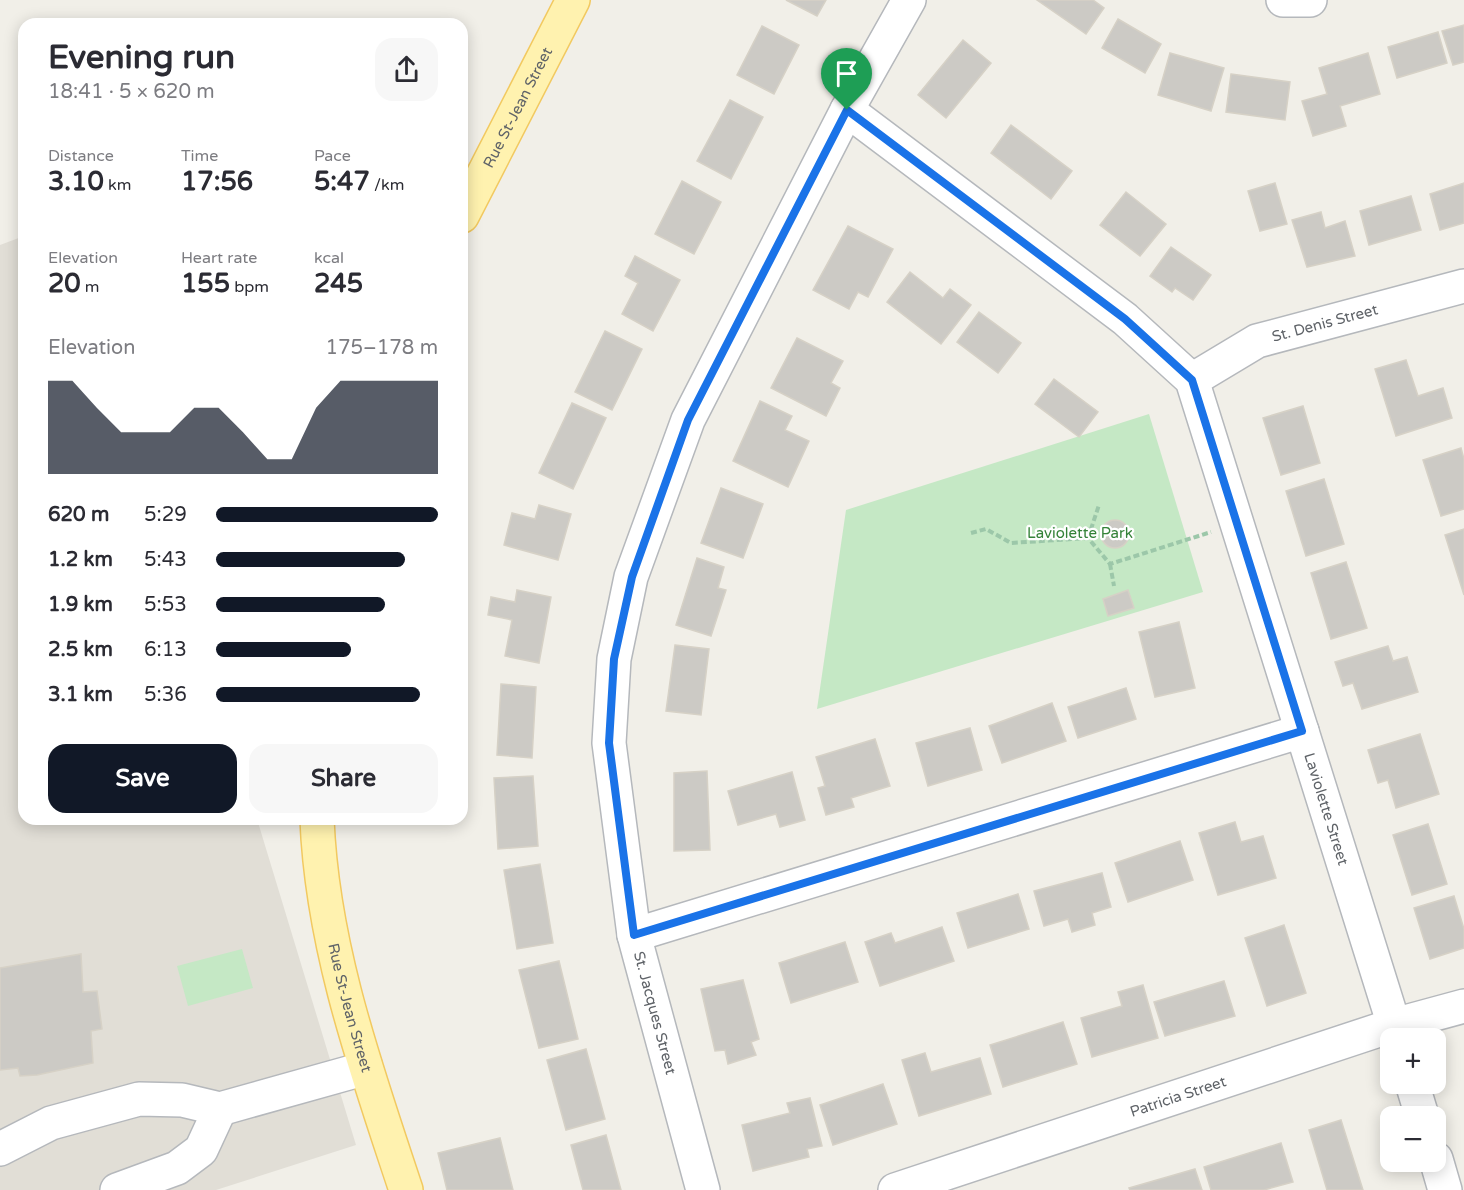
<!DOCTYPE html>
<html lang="en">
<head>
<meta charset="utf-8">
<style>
  body { margin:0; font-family:"Varela Round",sans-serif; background:#f7f7f7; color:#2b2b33; height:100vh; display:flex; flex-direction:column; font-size:22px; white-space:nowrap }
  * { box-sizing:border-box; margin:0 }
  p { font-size:20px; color:#7c7c81 }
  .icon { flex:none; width:33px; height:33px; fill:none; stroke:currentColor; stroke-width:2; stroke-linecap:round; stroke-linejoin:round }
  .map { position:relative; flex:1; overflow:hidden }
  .drawer { position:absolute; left:18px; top:18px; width:450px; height:807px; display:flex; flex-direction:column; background:#fff; border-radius:18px; box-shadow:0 3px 15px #0003 }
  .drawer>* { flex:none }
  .buttons { position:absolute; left:1380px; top:1028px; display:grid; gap:12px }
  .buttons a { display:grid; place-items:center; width:66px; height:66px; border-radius:12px; background:#fff; box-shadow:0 3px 15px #0003; font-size:30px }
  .pin { position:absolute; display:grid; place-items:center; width:51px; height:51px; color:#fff; margin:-62px -26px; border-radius:50% 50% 50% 0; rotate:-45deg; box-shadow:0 0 6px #0007 }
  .pin .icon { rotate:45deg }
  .round { display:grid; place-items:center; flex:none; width:63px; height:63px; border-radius:18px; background:#f7f7f7 }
  .overview { display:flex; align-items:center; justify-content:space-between; height:102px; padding:0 30px }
  h1 { font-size:33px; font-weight:700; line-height:45px }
  .metrics { display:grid; grid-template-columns:repeat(3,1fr); gap:9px; height:102px; padding:6px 30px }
  .metrics div { display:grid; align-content:center }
  .metrics b { font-size:26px; font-weight:700 }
  .metrics small { font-size:16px; font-weight:400 }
  .metrics p { font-size:16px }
  .chart { height:168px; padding:12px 30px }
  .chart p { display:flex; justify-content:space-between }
  .chart svg { width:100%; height:108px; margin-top:6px; fill:#111827; opacity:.7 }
  .button { display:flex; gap:12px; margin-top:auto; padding:12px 30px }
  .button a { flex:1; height:69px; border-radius:18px; background:#111827; color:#fff; font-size:24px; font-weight:700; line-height:69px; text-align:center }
  .button a+a { background:#f7f7f7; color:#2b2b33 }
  ul { padding:0 30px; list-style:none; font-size:20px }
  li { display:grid; grid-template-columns:96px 72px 1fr; align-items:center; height:45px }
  li i { height:15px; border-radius:8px; background:#111827 }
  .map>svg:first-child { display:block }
</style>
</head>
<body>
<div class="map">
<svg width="1464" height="1190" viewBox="0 0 1464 1190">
  <rect width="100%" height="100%" fill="#f1efe8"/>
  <polygon fill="#e1ded6" points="24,236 24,819 257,819 356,1145 216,1190 0,1190 0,245"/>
  <g fill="#c5e8c5">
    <polygon points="1149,414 1203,592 817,709 846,510"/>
    <polygon points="242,949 253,988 188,1006 177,966"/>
  </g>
  <g fill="#cccac5" stroke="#d6d1c6" stroke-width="1.5">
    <polygon points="786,0 826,0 817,16"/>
    <polygon points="1037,0 1093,0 1104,8 1086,34"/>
    <polygon points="1118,19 1161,44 1145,73 1102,48"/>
    <polygon points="1464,25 1464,62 1453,65 1442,31"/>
    <polygon points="762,26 799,45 774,94 737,75"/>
    <polygon points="1438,32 1447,63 1397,78 1388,47"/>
    <polygon points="963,40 991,63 946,118 918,95"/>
    <polygon points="1170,53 1224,68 1211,111 1158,95"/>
    <polygon points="1368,53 1380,94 1340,106 1346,126 1313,136 1302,101 1327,94 1319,68"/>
    <polygon points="1231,74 1290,82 1285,120 1226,112"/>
    <polygon points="730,100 763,117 731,179 697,161"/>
    <polygon points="1011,125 1072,171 1051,199 991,153"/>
    <polygon points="682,181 721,202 694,254 655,234"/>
    <polygon points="1275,183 1287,224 1260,231 1248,191"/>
    <polygon points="1464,183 1464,223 1440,230 1430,194"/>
    <polygon points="1126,192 1166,224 1140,256 1100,225"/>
    <polygon points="1411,196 1421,230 1369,245 1360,211"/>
    <polygon points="1321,212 1325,228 1345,221 1355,256 1307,267 1292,220"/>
    <polygon points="848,226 893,249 868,297 858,292 849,309 813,290"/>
    <polygon points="1171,247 1211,275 1193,300 1175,288 1172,292 1150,276"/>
    <polygon points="635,256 680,280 653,331 622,314 638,283 625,276"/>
    <polygon points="910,272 943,298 950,289 971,305 941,344 887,302"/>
    <polygon points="979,312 1021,343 998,373 957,342"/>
    <polygon points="605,331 642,349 612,410 575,392"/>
    <polygon points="797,338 843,361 831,383 840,388 826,416 771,388"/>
    <polygon points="1406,360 1418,396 1443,388 1452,418 1396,436 1375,369"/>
    <polygon points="1054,379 1098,412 1079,437 1035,404"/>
    <polygon points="760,401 792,416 785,430 809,441 788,487 733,461"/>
    <polygon points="572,403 606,418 573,489 539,473"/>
    <polygon points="1303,406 1320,463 1281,475 1263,418"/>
    <polygon points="1461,448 1464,459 1464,509 1441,516 1423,460"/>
    <polygon points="1324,479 1344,544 1306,556 1286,491"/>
    <polygon points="721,488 763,504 743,558 701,543"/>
    <polygon points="539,505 571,514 558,560 504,545 512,513 535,519"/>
    <circle cx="1115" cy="534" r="14"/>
    <polygon points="1464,529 1464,595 1445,535"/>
    <polygon points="697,558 724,567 718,588 726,590 711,636 676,625"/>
    <polygon points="1346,562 1367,628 1331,639 1311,573"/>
    <polygon points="517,590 551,597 539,663 505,656 512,620 488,615 491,597 515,602"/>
    <polygon points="1128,590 1134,608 1108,616 1103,599"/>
    <polygon points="1179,622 1195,688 1155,697 1139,632"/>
    <polygon points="675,645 709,649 701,715 666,711"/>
    <polygon points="1388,646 1393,661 1407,657 1418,692 1362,709 1353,683 1343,686 1335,662"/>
    <polygon points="501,684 536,687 532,758 497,755"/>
    <polygon points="1126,688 1136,719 1078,738 1068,707"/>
    <polygon points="1052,703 1066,741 1002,763 989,726"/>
    <polygon points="970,728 982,770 928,786 916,743"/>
    <polygon points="1420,734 1439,794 1396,808 1388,780 1378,783 1368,750"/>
    <polygon points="875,739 890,786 851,798 854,807 826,815 818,788 825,786 816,757"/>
    <polygon points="707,771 710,850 674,851 674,773"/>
    <polygon points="792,772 805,820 780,827 776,814 738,825 728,791"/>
    <polygon points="533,776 538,846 498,849 494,778"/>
    <polygon points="1235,822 1241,842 1263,836 1276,878 1218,895 1199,833"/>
    <polygon points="1428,824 1447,884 1412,895 1393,835"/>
    <polygon points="1180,841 1193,880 1128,902 1115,863"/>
    <polygon points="540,864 553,943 517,949 504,870"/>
    <polygon points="1102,873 1111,907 1092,913 1095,925 1072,932 1068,919 1044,926 1034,891"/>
    <polygon points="1018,894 1029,929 968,948 957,913"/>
    <polygon points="1454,896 1464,929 1464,948 1430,959 1414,908"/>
    <polygon points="1284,925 1306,993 1267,1006 1245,938"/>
    <polygon points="942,927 954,961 880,986 865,942 891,933 895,943"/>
    <polygon points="845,942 858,982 791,1003 779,963"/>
    <polygon points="81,954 83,992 97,991 102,1029 91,1031 93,1063 37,1075 20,1076 18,1068 0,1070 0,968"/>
    <polygon points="559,961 578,1039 539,1048 519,970"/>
    <polygon points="743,980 759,1039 751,1042 756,1055 728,1064 725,1050 715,1051 701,989"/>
    <polygon points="1224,981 1235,1016 1165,1036 1154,1002"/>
    <polygon points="1143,985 1158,1038 1092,1057 1081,1018 1122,1006 1118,992"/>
    <polygon points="1063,1022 1077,1064 1003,1087 990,1045"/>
    <polygon points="586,1049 605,1119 566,1130 547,1060"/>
    <polygon points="925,1053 931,1072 980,1058 991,1094 919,1116 902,1060"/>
    <polygon points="883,1084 897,1124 833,1145 820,1105"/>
    <polygon points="810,1098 822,1146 807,1149 809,1157 753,1171 742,1125 790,1113 787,1103"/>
    <polygon points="1341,1120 1363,1190 1327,1190 1309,1130"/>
    <polygon points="606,1135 621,1190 583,1190 571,1145"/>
    <polygon points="500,1138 513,1190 447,1190 438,1153"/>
    <polygon points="1281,1143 1293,1182 1264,1190 1211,1190 1204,1167"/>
    <polygon points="1195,1169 1202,1190 1130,1190 1129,1188"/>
  </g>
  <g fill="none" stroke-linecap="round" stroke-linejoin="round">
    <defs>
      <g id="minor">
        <polyline points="1283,0 1310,0"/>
        <path id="s1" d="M847,110l278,209 67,61 206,658"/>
        <path id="s2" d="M1192,380l65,-39 207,-55"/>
        <polyline points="634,935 1302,731"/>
        <polyline points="1412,1083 1422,1116"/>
        <polyline points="0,1149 51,1123 139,1099 182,1100 220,1109 352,1072 365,1065"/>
        <polyline points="1436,1159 1445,1190"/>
        <polyline points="117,1190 177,1168 201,1150 220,1109"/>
        <polyline points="703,1190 634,935 609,743 614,659 631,577 688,420 847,110 909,0"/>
        <path id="s3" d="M895,1190l499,-165 70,-19"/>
      </g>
      <g id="major">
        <path id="s4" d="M462,216l111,-216"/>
        <path id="s5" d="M317,819c5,128 49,250 89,371"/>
      </g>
    </defs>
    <use href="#minor" stroke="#b5b8bc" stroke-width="36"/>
    <use href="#major" stroke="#f2c960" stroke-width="36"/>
    <g stroke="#9cc7a9" stroke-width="4" stroke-dasharray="6 3" stroke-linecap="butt">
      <polyline points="971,533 986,529 1011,543 1088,538 1110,564 1211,532"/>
      <polyline points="1088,538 1099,505"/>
      <polyline points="1110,564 1114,586"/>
    </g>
    <use href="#minor" stroke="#fff" stroke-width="33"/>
    <use href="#major" stroke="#fff2af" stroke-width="33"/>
  </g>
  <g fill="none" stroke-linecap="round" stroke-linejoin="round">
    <defs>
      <polygon id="route" points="847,110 1125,319 1192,380 1302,731 634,935 609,743 614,659 632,577 688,420"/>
    </defs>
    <use href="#route" stroke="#fff" stroke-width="12"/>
    <use href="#route" stroke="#1a73e8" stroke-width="8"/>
  </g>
  <g text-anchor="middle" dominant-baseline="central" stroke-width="4.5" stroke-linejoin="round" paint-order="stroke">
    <g font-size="15" fill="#5f6368" stroke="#fff">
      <text stroke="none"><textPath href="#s4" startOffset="122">Rue St-Jean Street</textPath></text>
      <text stroke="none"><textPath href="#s2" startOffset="146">St. Denis Street</textPath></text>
      <text stroke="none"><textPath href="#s1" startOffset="888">Laviolette Street</textPath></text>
      <text stroke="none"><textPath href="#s5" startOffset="192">Rue St-Jean Street</textPath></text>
      <text transform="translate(655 1013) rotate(75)">St. Jacques Street</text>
      <text stroke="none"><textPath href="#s3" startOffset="298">Patricia Street</textPath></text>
    </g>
    <g font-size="15" fill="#348238" stroke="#fff">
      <text x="1080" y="533">Laviolette Park</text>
    </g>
  </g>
</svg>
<div class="buttons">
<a>+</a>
<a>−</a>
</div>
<div class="pin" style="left:847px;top:110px;background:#1e9e55"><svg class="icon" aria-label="arrive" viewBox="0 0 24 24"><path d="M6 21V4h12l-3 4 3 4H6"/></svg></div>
<section class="drawer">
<div class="overview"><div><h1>Evening run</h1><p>18:41 · 5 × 620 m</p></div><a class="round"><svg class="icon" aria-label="share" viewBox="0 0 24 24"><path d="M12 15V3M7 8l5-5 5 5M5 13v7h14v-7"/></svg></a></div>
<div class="metrics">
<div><p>Distance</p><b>3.10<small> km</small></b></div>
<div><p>Time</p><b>17:56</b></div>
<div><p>Pace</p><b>5:47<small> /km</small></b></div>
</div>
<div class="metrics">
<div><p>Elevation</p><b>20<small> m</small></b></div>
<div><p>Heart rate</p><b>155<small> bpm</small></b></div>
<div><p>kcal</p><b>245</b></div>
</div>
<div class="chart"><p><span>Elevation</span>175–178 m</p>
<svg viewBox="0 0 160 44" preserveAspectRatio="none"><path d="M0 44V6L10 6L20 17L30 27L40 27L50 27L60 17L70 17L80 27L90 38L100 38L110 17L120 6L130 6L140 6L150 6L160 6V44z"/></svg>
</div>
<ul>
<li><b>620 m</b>5:29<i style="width:100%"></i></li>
<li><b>1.2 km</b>5:43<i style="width:85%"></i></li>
<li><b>1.9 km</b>5:53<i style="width:76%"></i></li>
<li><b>2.5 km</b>6:13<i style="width:61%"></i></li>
<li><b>3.1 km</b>5:36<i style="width:92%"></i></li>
</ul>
<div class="button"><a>Save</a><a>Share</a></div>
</section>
</div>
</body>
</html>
